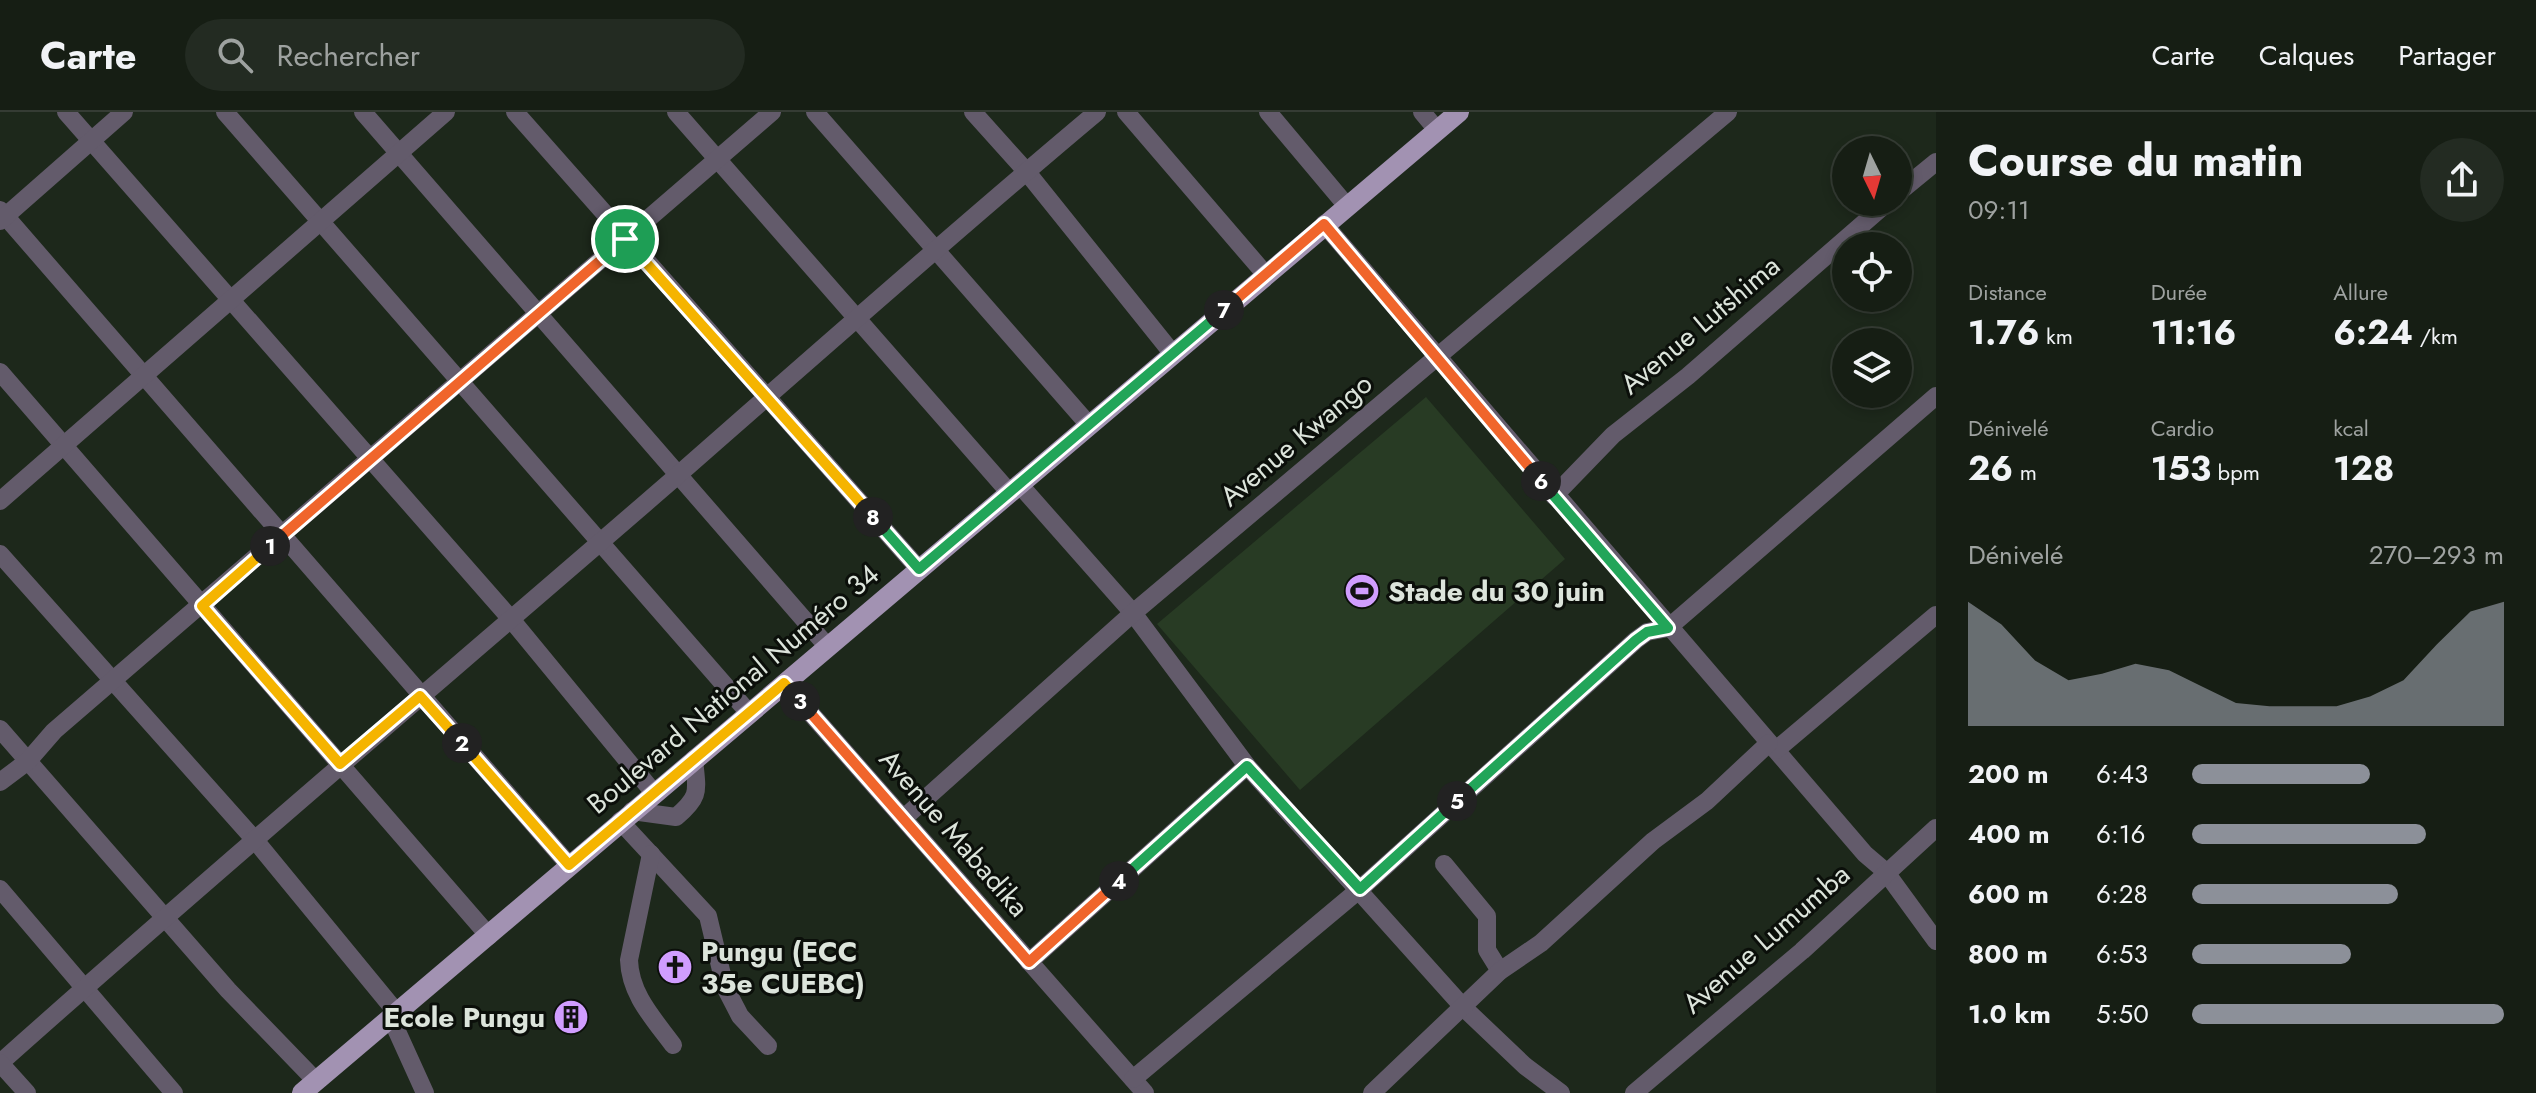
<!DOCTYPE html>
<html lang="fr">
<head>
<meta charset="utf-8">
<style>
  body { margin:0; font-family:Jost,sans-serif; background:#232b22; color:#f1f3f6; height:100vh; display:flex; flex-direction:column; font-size:30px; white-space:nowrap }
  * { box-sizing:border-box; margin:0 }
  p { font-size:26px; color:#9ea2a0 }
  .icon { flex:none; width:44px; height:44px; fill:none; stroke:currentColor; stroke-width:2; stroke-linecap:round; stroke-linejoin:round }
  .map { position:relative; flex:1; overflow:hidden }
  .details { display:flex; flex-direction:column; background:#161e14; width:600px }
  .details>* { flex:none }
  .needle { width:52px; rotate:175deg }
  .controls { position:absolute; left:1832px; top:24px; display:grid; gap:16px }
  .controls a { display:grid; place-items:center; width:80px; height:80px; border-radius:50%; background:#161e14; box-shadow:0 4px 12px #0003,0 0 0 2px #353c34; font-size:40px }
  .pin { position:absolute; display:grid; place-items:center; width:68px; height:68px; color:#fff; margin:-34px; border:4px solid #fff; border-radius:50%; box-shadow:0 2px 8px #0007 }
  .km { position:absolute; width:40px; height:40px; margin:-20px; border-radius:50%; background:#222; color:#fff; font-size:22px; line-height:40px; text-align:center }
  .round { display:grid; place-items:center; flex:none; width:84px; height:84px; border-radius:42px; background:#232b22 }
  .summary { display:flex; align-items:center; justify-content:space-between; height:136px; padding:0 32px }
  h1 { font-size:44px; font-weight:700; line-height:60px }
  .figures { display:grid; grid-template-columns:repeat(3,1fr); gap:12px; height:136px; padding:8px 32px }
  .figures div { display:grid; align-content:center }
  .figures b { font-size:34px; font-weight:700 }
  .figures small { font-size:22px; font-weight:400 }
  .figures p { font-size:22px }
  .chart { height:224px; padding:16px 32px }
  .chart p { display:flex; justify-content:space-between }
  .chart svg { width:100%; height:144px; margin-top:8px; fill:#8c9099; opacity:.7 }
  ul { padding:0 32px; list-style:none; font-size:26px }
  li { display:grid; grid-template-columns:128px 96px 1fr; align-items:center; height:60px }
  li i { height:20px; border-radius:10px; background:#8c9099 }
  header { display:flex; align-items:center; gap:48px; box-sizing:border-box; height:112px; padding:0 40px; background:#161e14; border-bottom:2px solid #353c34 }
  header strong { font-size:38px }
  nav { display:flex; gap:44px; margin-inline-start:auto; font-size:28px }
  .search { width:560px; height:72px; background:#232b22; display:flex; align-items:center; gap:20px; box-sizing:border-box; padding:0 28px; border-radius:44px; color:#9ea2a0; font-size:30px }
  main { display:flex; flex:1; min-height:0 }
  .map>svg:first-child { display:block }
</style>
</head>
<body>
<header>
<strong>Carte</strong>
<div class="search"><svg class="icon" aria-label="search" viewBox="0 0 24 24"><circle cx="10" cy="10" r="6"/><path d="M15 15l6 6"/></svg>Rechercher</div>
<nav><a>Carte</a><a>Calques</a><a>Partager</a></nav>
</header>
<main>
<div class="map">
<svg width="1936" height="981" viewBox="0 0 1936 981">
  <rect width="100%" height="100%" fill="#1d281b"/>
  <polygon fill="#283b24" points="1426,285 1565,447 1300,678 1157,512"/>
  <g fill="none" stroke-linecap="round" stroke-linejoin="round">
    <g stroke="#635b6b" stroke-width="18">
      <polyline points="66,0 510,506 654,681"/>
      <polyline points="225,0 749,601"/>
      <polyline points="363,0 827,534"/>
      <polyline points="515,0 919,457"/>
      <polyline points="676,0 1009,380"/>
      <polyline points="815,0 1089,313"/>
      <polyline points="973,0 1026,59 1173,242"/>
      <polyline points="1126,0 1266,163"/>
      <polyline points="1268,0 1346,93"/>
      <polyline points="1422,0 1437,18"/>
      <polyline points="1898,81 1936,50"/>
      <polyline points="0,98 569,753"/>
      <polyline points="0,109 124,0"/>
      <polyline points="1324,112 1865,742 1885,759 1936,829"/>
      <polyline points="0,260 489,824"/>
      <polyline points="1019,372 1133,501 1247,654 1464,896 1525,954 1561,981"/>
      <polyline points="1554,384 1613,323 1688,264 1888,90"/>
      <polyline points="0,389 446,0"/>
      <polyline points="0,442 254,727 397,901"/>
      <polyline points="784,571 1145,981"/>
      <polyline points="0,617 228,878 316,969"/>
      <polyline points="1776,638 1936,503"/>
      <polyline points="0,670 28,649 54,619 772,0"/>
      <path d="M632,699l44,6c25,-21 21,-26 18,-58"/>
      <polyline points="905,705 1133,501 1728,0"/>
      <polyline points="620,709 708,804 725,875 740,904 768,934"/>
      <path d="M651,742l-22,106c1,34 24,58 44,85"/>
      <polyline points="1444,752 1487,804 1487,838 1500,859"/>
      <polyline points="0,777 174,981"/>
      <polyline points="1029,850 1247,654"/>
      <polyline points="391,906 425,981"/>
      <path d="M0,951c223,-199 452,-392 678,-588 139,-122 277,-244 419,-363"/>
      <polyline points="0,951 27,981"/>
      <polyline points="1133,967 1360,777 1636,528 1647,520 1668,516 1936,284"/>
      <polyline points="1372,981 1500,859 1541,831 1653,729 1707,689 1769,631"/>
      <polyline points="1634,981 1802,839 1936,716"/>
    </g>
    <polyline stroke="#a292b2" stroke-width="20" points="302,981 1459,0"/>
  </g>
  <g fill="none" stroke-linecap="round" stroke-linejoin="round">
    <defs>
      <polyline id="split-1" points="270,434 625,127"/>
      <polyline id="split-2" points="270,434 202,494 340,652 420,584 462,631"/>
      <polyline id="split-3" points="462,631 569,753 784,571 800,589"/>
      <polyline id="split-4" points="800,589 1029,850 1119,769"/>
      <polyline id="split-5" points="1119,769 1247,654 1360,777 1457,689"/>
      <polyline id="split-6" points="1457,689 1636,528 1647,520 1668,516 1541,369"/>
      <polyline id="split-7" points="1224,198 1324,112 1541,369"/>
      <polyline id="split-8" points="873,405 919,457 1224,198"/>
      <polyline id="split-9" points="625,127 873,405"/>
    </defs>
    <use href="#split-1" stroke="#fff" stroke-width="16"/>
    <use href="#split-2" stroke="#fff" stroke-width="16"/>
    <use href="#split-3" stroke="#fff" stroke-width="16"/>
    <use href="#split-4" stroke="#fff" stroke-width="16"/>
    <use href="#split-5" stroke="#fff" stroke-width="16"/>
    <use href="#split-6" stroke="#fff" stroke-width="16"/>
    <use href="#split-7" stroke="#fff" stroke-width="16"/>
    <use href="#split-8" stroke="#fff" stroke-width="16"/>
    <use href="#split-9" stroke="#fff" stroke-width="16"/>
    <use href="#split-1" stroke="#f0652b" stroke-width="10"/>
    <use href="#split-2" stroke="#f5b400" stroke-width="10"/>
    <use href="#split-3" stroke="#f5b400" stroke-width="10"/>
    <use href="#split-4" stroke="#f0652b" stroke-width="10"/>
    <use href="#split-5" stroke="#22a559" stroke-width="10"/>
    <use href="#split-6" stroke="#22a559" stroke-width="10"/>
    <use href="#split-7" stroke="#f0652b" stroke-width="10"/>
    <use href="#split-8" stroke="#22a559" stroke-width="10"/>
    <use href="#split-9" stroke="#f5b400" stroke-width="10"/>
  </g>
  <defs>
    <symbol id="stadium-disc" viewBox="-11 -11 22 22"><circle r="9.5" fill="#d09dfe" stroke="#0b0f0a"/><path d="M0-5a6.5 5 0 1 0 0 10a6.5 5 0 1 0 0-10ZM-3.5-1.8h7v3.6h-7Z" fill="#111"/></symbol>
    <symbol id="church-disc" viewBox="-11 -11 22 22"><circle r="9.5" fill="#d09dfe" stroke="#0b0f0a"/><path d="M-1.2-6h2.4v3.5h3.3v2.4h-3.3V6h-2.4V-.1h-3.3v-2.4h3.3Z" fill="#111"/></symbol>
    <symbol id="building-disc" viewBox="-11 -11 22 22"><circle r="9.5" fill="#d09dfe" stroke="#0b0f0a"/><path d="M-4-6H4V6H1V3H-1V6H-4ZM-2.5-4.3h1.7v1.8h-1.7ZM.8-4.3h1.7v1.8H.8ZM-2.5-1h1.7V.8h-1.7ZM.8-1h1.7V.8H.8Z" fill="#111"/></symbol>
  </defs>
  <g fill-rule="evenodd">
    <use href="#stadium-disc" x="1342" y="459" width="40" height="40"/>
    <use href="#church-disc" x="655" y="835" width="40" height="40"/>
    <use href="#building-disc" x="551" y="885" width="40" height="40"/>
  </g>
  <g text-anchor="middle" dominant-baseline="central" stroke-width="6" stroke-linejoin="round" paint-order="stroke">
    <g font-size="28" fill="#dce4db" stroke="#0b0f0a">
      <text transform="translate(1700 213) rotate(-40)">Avenue Lutshima</text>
      <text transform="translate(1296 328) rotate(-40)">Avenue Kwango</text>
      <text transform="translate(733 577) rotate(-40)">Boulevard National Numéro 34</text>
      <text transform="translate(954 721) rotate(49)">Avenue Mabadika</text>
      <text transform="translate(1766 827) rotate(-41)">Avenue Lumumba</text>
    </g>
    <g font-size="28" font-weight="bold" fill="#dce4db" stroke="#0b0f0a" text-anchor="start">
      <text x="1388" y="479">Stade du 30 juin</text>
      <text x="701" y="839">Pungu (ECC<tspan x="701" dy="32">35e CUEBC)</tspan></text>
      <text x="545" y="905" text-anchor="end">Ecole Pungu</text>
    </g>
  </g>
</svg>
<div class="controls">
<a><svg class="needle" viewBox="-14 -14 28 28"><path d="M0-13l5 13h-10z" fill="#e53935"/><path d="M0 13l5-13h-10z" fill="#9ea2a0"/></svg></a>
<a><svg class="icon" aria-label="locate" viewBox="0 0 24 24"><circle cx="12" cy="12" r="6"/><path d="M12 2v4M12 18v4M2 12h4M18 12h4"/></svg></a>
<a><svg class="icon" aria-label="layers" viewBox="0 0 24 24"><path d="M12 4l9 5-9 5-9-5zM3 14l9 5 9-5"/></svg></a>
</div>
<div class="pin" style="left:625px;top:127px;background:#1e9e55"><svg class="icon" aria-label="arrive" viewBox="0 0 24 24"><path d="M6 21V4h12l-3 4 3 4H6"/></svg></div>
<b class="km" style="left:270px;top:434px">1</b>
<b class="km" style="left:462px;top:631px">2</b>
<b class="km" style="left:800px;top:589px">3</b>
<b class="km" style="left:1119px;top:769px">4</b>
<b class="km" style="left:1457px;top:689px">5</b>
<b class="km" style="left:1541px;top:369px">6</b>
<b class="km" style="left:1224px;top:198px">7</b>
<b class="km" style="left:873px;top:405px">8</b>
</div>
<section class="details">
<div class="summary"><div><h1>Course du matin</h1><p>09:11</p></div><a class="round"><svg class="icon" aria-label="share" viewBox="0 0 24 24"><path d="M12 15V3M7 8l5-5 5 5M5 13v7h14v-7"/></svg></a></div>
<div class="figures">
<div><p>Distance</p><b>1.76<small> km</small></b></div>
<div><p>Durée</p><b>11:16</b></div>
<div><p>Allure</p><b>6:24<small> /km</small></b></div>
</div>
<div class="figures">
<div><p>Dénivelé</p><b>26<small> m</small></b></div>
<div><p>Cardio</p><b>153<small> bpm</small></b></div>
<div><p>kcal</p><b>128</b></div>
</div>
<div class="chart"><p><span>Dénivelé</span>270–293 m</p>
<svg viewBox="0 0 160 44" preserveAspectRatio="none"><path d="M0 44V6L10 13L20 24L30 30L40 28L50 25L60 27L70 32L80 37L90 38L100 38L110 38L120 35L130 30L140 19L150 9L160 6V44z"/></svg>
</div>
<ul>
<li><b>200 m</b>6:43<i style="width:57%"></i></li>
<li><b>400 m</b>6:16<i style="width:75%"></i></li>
<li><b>600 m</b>6:28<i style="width:66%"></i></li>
<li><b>800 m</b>6:53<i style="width:51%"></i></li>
<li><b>1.0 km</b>5:50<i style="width:100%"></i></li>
</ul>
</section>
</main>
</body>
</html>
